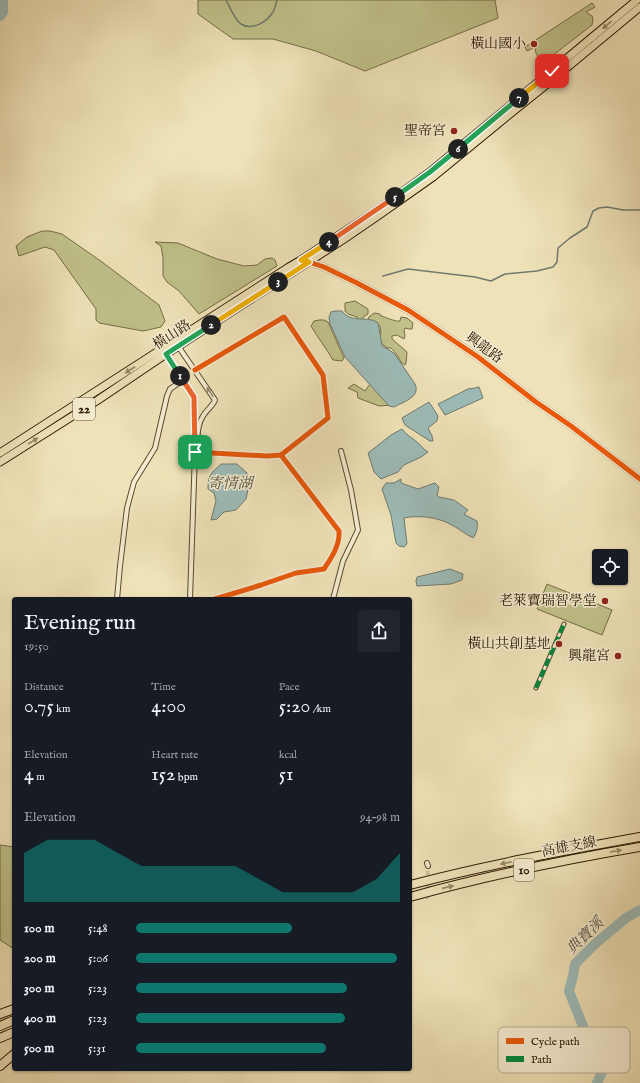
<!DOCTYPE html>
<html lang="en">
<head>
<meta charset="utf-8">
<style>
  body { margin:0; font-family:"IM FELL English","Noto Serif TC",serif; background:#20242c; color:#f1f3f6; height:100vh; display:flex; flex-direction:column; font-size:15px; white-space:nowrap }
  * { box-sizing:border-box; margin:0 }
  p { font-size:13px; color:#9ea1a6 }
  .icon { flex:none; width:22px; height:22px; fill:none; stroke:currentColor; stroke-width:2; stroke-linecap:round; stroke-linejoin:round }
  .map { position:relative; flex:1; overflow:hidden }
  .panel { position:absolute; left:12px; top:597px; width:400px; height:474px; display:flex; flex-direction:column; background:#171b24; border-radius:4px; box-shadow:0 1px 3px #0004 }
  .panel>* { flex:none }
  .controls { position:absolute; left:592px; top:549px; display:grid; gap:8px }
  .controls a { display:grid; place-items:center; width:36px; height:36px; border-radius:4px; background:#171b24; box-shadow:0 1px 3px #0004; font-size:20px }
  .pin { position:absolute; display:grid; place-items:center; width:34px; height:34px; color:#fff; margin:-17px; border-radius:8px; box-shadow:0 2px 6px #0006 }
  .km { position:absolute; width:20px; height:20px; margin:-10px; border-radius:50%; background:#222; color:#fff; font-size:11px; line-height:20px; text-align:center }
  .round { display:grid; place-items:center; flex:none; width:42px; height:42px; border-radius:4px; background:#20242c }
  .overview { display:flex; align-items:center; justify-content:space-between; height:68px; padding:0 12px }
  h1 { font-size:22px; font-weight:600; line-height:30px }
  .figures { display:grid; grid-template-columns:repeat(3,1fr); gap:6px; height:68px; padding:4px 12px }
  .figures div { display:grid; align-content:center }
  .figures b { font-size:20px; font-weight:600 }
  .figures small { font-size:11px; font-weight:400 }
  .figures p { font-size:11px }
  .chart { height:112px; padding:8px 12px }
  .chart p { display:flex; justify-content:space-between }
  .chart svg { width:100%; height:72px; margin-top:4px; fill:#0f766e; opacity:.7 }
  ul { padding:0 12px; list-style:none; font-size:13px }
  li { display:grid; grid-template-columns:64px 48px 1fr; align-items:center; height:30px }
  li i { height:10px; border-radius:5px; background:#0f766e }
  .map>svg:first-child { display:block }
</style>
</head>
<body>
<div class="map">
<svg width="640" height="1083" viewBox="0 0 640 1083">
  <rect width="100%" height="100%" fill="#efe2b8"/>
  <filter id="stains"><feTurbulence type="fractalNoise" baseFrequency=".005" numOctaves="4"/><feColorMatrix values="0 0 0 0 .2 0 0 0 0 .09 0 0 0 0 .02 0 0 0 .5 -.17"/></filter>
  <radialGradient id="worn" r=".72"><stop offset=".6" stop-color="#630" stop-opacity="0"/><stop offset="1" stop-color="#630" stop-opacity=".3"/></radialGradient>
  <g fill="#c0c18a" stroke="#756c45">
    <polygon points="198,0 495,0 498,18 365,71 316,51 273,39 233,39 198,14"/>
    <path d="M592,3l3,4 -9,5 6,4 1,3 -1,6 -44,34c-9,2 -13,-4 -13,-12l-8,4 -2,-4z"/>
    <polygon points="42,231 50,231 62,234 102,262 159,305 165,321 161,327 143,331 99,323 96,320 96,309 54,250 45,247 19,256 16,246 27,237"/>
    <polygon points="155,242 178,243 217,259 244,266 257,265 265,259 272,258 275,260 277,266 199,314 179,291 167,282 163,276 163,258 161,246"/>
    <polygon points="355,301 368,309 368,314 363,317 363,321 356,322 357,317 348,314 345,311 345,303"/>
    <path d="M374,313l6,1 1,2c5,1 14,6 19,5l1,-4 6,1 6,5 -1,6h-3l-4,-1 -1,2 1,6 -1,3 -7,-4 -5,1v3l15,13 -1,11 -1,2c-5,-2 -5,-6 -8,-10 -1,-2 -4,-5 -6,-7h-4l-8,-7v-4l2,-3 -1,-8 -12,-6 1,-3z"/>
    <path d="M319,320h5l4,2 16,36 -2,3 -9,-1c-7,-12 -15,-22 -22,-34l3,-5z"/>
    <polygon points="354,384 365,391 370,384 392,405 379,406 358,398 357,392 348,388"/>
    <polygon points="547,584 612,610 602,635 537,609"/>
    <polygon points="0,845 14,847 14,949 0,940"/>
  </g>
  <g fill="#9dbcb9" stroke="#6f7a6f">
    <path d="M335,311h7c9,13 26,4 36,12l4,22 2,2 10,6 21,31c6,13 -12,18 -21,23l-5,-1 -44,-49 -15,-33 -1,-7 2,-5z"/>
    <polygon points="479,387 483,398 445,415 438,404 470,388 470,389"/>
    <polygon points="429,402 438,416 437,421 428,428 432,436 433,441 430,441 405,425 402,418"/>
    <path d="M402,429c4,6 11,9 16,14 4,3 5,6 10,9l-7,5 -17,8 -6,7 -17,7 -7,-7 -6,-19 23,-18z"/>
    <path d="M221,464h16l10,9 2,12 -3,14 -10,11 -12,2 -7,7 -6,1 5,-19 -2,-8 -6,-4c0,-14 3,-16 13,-25z"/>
    <path d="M401,479v4l17,6 17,-6 4,4 -2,8 2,2 15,3 14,10 -3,3v2l12,6c1,6 0,12 -4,17 -8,-4 -16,-11 -25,-15 -13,-6 -30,-8 -44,-5l3,26 -3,3 -5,-1 -3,-3 -5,-28 -9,-26 4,-6h8z"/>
    <polygon points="450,569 463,574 462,580 451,584 417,586 416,581 417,577"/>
  </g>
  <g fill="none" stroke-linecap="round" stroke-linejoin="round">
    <g stroke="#6f7a6f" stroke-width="1.5">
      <path d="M226,0c4,7 8,19 15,24 11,7 26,-2 32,-12 2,-4 3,-8 4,-12"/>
      <polyline points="383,276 408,269 475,277 491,281 505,274 537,271 553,267 557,262 558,248 570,238 587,227 593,211 599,208 607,207 623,210 640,210"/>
    </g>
    <g stroke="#9dbcb9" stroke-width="10">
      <polyline points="0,16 3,12 3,0"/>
      <polyline points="597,1083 604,1068 584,1029 569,991 573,976 575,964 596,943 626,918 640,910"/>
    </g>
    <polyline stroke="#d1c39c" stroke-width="4" stroke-dasharray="4 2" stroke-linecap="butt" points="427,899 428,866"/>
    <defs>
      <polyline id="pedestrian" points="536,688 564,624"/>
      <g id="minor">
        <path d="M178,346l37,54c-2,6 -10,11 -13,18 -4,6 -4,14 -5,22"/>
        <polyline points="166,354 194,397 195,452 190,599"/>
        <polyline points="195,452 267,456 281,455 328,418 323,375 284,317 195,370"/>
        <polyline points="117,599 120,566 127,508 134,482 155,448 167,396 170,389 183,380"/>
        <path d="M215,599l46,-14 35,-12 28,-4c8,-12 16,-24 15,-38l-58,-76"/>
        <polyline points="333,599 343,561 358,530 351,490 341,451"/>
        <polyline points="427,863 428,866"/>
      </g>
      <polyline id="tertiary" points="306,261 324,267 355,282 408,310 478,357 536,402 571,426 640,479"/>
      <g id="primary">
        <polyline points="0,453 289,267 301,260 379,209 430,172 637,0"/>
        <polyline points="0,462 98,400 166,354 344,239 379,215 433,177 505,118 546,85 640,7"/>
      </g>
      <g id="motorway">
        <path d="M410,885c76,-20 153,-34 230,-48"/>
        <path d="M410,897c76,-21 153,-37 230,-50"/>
        <polyline points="0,1014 14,1009"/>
        <polyline points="0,1026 14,1020"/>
        <polyline points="0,1038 14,1032"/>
        <polyline points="0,1066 14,1054"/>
      </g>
    </defs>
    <use href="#pedestrian" stroke="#5b492e" stroke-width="5"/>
    <use href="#minor" stroke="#5b492e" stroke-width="6"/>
    <use href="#tertiary" stroke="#5b492e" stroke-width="8"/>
    <use href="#primary" stroke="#2a1600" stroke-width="9"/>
    <use href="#motorway" stroke="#2a1600" stroke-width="10"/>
    <use href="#pedestrian" stroke="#f5ecd1" stroke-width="3"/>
    <use href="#minor" stroke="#f5ecd1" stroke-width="4"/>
    <use href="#tertiary" stroke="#f5ecd1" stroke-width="5.5"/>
    <use href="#primary" stroke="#efe2b8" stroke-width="7"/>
    <use href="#motorway" stroke="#efe2b8" stroke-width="8"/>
    <polyline stroke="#00873e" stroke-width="4" stroke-dasharray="8 4" stroke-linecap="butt" points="536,688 564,624"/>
    <defs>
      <g id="cycleway">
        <polyline points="301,260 309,262 324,267 355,282 408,310 478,357 536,402 571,426 640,479"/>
        <polyline points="195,452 267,456 281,455 328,418 323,375 284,317 195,370"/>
        <path d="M215,599l46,-14 35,-12 28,-4c8,-12 16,-24 15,-38l-58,-76"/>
      </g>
    </defs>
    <use href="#cycleway" stroke="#f5ecd1" stroke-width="8"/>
    <use href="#cycleway" stroke="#e8590c" stroke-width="5"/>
  </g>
  <defs><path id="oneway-solid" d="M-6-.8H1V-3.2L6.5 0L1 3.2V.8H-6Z"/></defs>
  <g fill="#968665">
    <use href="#oneway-solid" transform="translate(607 25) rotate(140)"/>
    <use href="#oneway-solid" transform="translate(130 370) rotate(147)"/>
    <use href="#oneway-solid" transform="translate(33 441) rotate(-32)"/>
    <use href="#oneway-solid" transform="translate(616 851) rotate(-10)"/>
    <use href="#oneway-solid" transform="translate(506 863) rotate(168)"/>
    <use href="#oneway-solid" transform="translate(448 887) rotate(-13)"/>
  </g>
  <use fill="#9a8c73" href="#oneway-solid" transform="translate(210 392) rotate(-124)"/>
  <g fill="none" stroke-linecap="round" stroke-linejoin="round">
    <defs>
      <polyline id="split-1" points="180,376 194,397 195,452"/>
      <polyline id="split-2" points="180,376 166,354 211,325"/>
      <polyline id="split-3" points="211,325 278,282"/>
      <polyline id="split-4" points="278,282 309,262 301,260 329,242"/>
      <polyline id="split-5" points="329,242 395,197"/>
      <polyline id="split-6" points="395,197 430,172 458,149"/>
      <polyline id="split-7" points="458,149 519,98"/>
      <polyline id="split-8" points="519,98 552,71"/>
    </defs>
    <use href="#split-1" stroke="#fff" stroke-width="8"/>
    <use href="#split-2" stroke="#fff" stroke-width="8"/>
    <use href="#split-3" stroke="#fff" stroke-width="8"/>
    <use href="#split-4" stroke="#fff" stroke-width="8"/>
    <use href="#split-5" stroke="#fff" stroke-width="8"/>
    <use href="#split-6" stroke="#fff" stroke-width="8"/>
    <use href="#split-7" stroke="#fff" stroke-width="8"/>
    <use href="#split-8" stroke="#fff" stroke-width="8"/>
    <use href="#split-1" stroke="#f0652b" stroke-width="5"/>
    <use href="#split-2" stroke="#22a559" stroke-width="5"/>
    <use href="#split-3" stroke="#f5b400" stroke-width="5"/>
    <use href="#split-4" stroke="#f5b400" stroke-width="5"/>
    <use href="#split-5" stroke="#f0652b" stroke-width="5"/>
    <use href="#split-6" stroke="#22a559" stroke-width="5"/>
    <use href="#split-7" stroke="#22a559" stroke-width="5"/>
    <use href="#split-8" stroke="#f5b400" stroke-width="5"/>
  </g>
  <g fill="#8f2418" stroke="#f5ecd1" stroke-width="1.5">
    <circle cx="534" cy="44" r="4"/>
    <circle cx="454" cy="131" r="4"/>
    <circle cx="605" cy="601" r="4"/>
    <circle cx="559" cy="644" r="4"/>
    <circle cx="618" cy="656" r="4"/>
  </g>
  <g text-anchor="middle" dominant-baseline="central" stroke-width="3" stroke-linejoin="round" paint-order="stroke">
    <g fill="#f5ecd1" stroke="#67563f" stroke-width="1">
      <rect x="73" y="398" width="22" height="22" rx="3"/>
      <rect x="514" y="859" width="20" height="22" rx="3"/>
    </g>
    <g font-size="13" font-weight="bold" fill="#2a1600">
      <text x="84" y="409">22</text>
      <text x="524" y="870">10</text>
    </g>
    <g font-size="14" fill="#2a1600" stroke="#f5ecd1" text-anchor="end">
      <text x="526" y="44">橫山國小</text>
      <text x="446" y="131">聖帝宮</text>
      <text x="597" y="601">老萊寶瑞智學堂</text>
      <text x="551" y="644">橫山共創基地</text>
      <text x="610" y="656">興龍宮</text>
    </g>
    <g font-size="14" fill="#2a1600" stroke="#f5ecd1">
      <text transform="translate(172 335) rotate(-33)">橫山路</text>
      <text transform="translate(484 348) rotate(36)">興龍路</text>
      <text transform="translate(569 847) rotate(-11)">高雄支線</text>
    </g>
    <g font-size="15" font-style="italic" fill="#525041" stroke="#f5ecd1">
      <text x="230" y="483">寄情湖</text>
      <text transform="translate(585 936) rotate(-44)">典寶溪</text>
    </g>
  </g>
  <rect x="498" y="1027" width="132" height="46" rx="6" fill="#f5ecd1" stroke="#b8ac92" stroke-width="1"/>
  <rect x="506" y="1038" width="18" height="6" fill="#e8590c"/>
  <rect x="506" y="1056" width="18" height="6" fill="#00873e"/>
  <g font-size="11" fill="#2a1600">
    <text x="531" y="1045">Cycle path</text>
    <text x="531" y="1063">Path</text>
  </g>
  <rect width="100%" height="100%" filter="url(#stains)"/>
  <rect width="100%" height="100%" fill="url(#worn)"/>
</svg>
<div class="controls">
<a><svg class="icon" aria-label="locate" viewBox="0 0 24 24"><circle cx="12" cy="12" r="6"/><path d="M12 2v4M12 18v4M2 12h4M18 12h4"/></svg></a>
</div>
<div class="pin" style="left:195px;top:452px;background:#1e9e55"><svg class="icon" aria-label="arrive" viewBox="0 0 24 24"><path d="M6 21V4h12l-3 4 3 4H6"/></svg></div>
<div class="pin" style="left:552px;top:71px;background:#d93025"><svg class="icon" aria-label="check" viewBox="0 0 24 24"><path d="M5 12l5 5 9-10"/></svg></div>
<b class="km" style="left:180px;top:376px">1</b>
<b class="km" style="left:211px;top:325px">2</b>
<b class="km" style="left:278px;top:282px">3</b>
<b class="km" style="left:329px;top:242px">4</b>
<b class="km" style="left:395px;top:197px">5</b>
<b class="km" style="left:458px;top:149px">6</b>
<b class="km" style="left:519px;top:98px">7</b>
<section class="panel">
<div class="overview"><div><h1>Evening run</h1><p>19:50</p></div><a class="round"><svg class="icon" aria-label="share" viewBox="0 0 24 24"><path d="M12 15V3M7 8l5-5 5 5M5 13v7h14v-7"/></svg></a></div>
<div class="figures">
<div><p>Distance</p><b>0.75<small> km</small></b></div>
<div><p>Time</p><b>4:00</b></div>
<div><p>Pace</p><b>5:20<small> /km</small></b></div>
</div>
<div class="figures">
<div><p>Elevation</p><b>4<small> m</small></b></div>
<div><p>Heart rate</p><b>152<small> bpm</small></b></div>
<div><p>kcal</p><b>51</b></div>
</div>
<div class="chart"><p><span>Elevation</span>94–98 m</p>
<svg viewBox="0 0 160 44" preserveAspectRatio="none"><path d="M0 44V14L10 6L20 6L30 6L40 14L50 22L60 22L70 22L80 22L90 22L100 30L110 38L120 38L130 38L140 38L150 30L160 14V44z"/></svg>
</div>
<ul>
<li><b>100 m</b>5:48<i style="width:59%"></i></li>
<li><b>200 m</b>5:06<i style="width:99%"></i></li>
<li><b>300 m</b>5:23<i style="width:80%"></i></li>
<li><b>400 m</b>5:23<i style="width:79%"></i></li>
<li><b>500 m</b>5:31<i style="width:72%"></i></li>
</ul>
</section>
</div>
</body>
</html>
